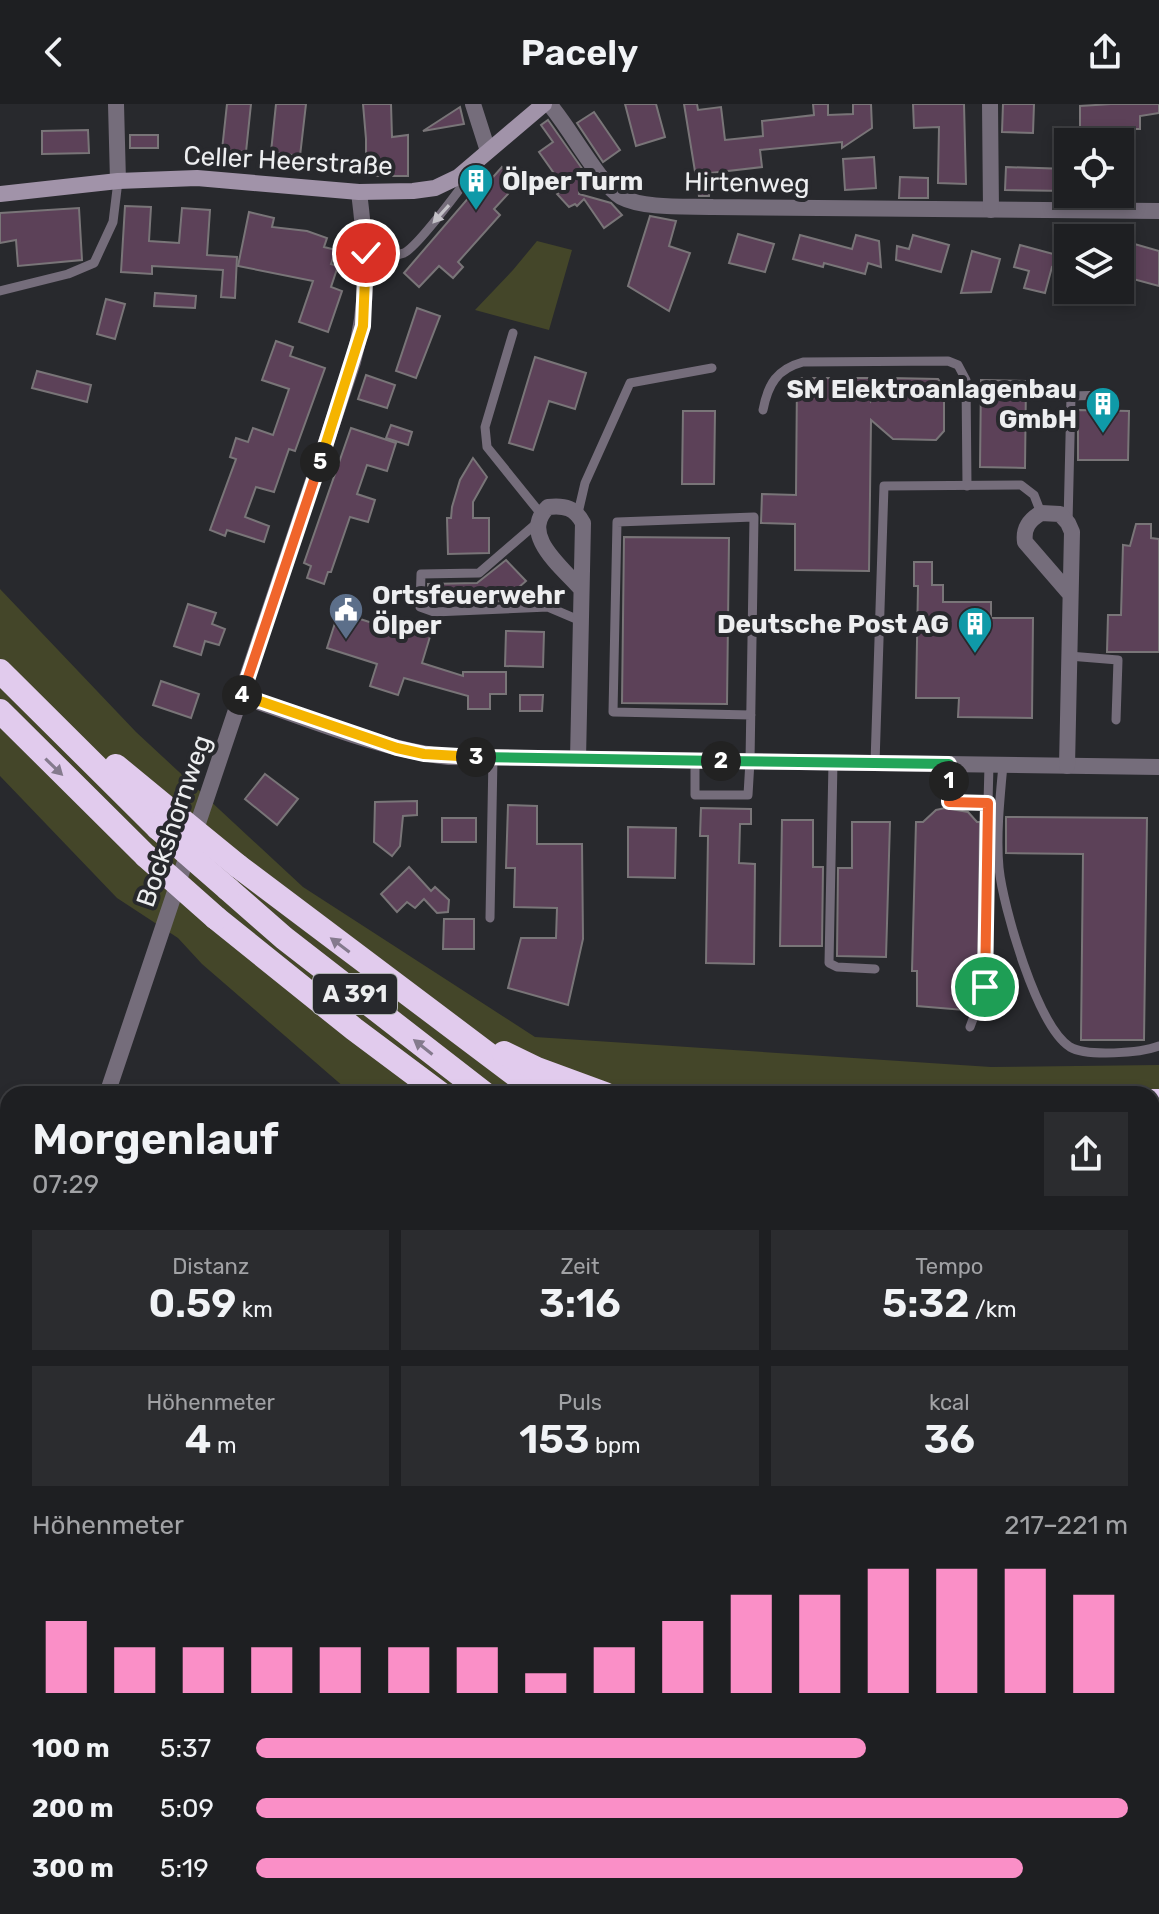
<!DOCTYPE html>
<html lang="de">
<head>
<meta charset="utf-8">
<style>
  body { margin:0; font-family:Rubik,sans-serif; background:#2b2c2f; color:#f1f3f6; height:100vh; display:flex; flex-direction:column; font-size:30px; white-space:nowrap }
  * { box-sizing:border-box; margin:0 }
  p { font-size:26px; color:#a1a2a5 }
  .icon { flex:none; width:44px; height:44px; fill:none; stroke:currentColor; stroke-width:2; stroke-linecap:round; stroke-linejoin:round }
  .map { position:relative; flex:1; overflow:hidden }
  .sheet { position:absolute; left:0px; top:982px; width:1160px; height:828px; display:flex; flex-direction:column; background:#1e1f22; border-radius:24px 24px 0 0; box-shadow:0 4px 12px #0003,0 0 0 2px #3c3d40 }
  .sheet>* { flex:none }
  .controls { position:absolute; left:1054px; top:24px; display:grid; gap:16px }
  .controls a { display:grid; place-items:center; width:80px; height:80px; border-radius:0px; background:#1e1f22; box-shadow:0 4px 12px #0003,0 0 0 2px #3c3d40; font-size:40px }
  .pin { position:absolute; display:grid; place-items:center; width:68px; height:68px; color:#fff; margin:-34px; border:4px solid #fff; border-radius:50%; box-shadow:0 2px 8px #0007 }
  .km { position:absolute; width:40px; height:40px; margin:-20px; border-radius:50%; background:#222; color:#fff; font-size:22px; line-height:40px; text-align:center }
  .round { display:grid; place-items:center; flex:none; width:84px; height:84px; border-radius:0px; background:#2b2c2f }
  .head { display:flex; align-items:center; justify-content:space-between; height:136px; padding:0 32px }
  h1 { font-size:44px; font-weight:600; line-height:60px }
  .stats { display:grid; grid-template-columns:repeat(3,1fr); gap:12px; height:136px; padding:8px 32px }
  .stats div { display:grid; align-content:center; border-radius:0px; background:#2b2c2f; text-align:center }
  .stats b { font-size:40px; font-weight:600 }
  .stats small { font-size:22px; font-weight:400 }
  .stats p { font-size:22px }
  .chart { height:224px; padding:16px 32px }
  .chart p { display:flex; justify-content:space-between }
  .chart svg { width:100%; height:144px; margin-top:8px; stroke:#fa8fc7; stroke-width:6 }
  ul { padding:0 32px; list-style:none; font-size:26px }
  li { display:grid; grid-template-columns:128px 96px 1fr; align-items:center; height:60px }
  li i { height:20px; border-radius:10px; background:#fa8fc7 }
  header { display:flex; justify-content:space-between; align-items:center; height:104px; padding:0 32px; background:#1e1f22; font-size:36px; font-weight:600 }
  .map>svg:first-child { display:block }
</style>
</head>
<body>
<header><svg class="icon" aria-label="back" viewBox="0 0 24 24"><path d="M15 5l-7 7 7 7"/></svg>Pacely<svg class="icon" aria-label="share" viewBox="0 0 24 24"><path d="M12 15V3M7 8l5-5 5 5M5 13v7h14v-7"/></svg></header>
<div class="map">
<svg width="1159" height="1810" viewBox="0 0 1159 1810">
  <rect width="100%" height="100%" fill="#28292d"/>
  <g fill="#444629">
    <polygon points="537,137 572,146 549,226 475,206 513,166"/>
    <polygon points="0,485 136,628 303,783 535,933 991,963 1159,961 1159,1719 1152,1723 1152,990 352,990 202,860 178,834 117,794 0,672"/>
    <polygon points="8,1186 8,1265 0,1263 0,1197"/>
    <polygon points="145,1802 613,1802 532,1810 147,1810"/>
  </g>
  <g fill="#5c4158" stroke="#797578" stroke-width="2">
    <polygon points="227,0 251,0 246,48 222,46"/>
    <polygon points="276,0 306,0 300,52 271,48"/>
    <polygon points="363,0 391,0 392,33 408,31 408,72 366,72 366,35"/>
    <polygon points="625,0 656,0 665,33 636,42"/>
    <polygon points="684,0 697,0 698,6 721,3 725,36 763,32 762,17 814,11 813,0 828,0 828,11 853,10 853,0 871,0 872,24 842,44 842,38 760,46 762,63 711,69 709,92 699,92"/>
    <polygon points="913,0 964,0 966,80 938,79 939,23 914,24"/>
    <polygon points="1003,0 1034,0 1033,29 1002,28"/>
    <polygon points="1111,0 1159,0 1159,9 1140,12 1140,25 1130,25 1130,38 1080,38 1080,2"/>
    <polygon points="460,3 464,20 423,27"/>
    <polygon points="594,8 620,46 603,58 577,19"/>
    <polygon points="548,16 595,83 580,82 579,90 611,99 622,111 604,124 584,95 577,102 575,100 569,103 557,90 565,85 539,48 553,38 541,21"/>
    <polygon points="88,26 89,49 42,50 42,27"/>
    <rect x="130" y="31" width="28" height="13"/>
    <polygon points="874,53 876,84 845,86 843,55"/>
    <polygon points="502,63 519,78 494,105 500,111 458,158 463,163 453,174 439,162 419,183 404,169 482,78 486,81"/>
    <polygon points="1006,63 1068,65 1068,87 1005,86"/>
    <polygon points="900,73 928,74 928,94 899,94"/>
    <polygon points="125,102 151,103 149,137 179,139 182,104 210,106 207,151 237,153 235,194 221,193 223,166 152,162 152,170 121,168"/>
    <polygon points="79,104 82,156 18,162 16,136 0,139 0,109"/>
    <polygon points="249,108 274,114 272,123 307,127 327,134 324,143 336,146 331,160 338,162 331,183 342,187 328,228 299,218 313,177 238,162"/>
    <polygon points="650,112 676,117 669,142 690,149 669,207 628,182"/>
    <polygon points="738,130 774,140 765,168 729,159"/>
    <polygon points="800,131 852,145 856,131 879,137 881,163 868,159 865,170 824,159 823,163 793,155"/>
    <polygon points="913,131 949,141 941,168 896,156 897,142 909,145"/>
    <polygon points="1131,139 1159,147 1159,182 1122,172"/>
    <polygon points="1020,141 1068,154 1068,167 1052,163 1045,189 1024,184 1029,167 1014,163"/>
    <polygon points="972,147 1000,155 991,188 961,189"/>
    <polygon points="155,189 196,192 195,204 154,202"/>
    <polygon points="106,195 125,200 115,235 97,230"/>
    <polygon points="417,204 440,212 416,274 396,267"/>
    <polygon points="276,237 293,243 290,252 325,264 295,347 289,345 274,388 256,383 245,413 269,422 264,438 227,426 225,432 210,426 236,355 230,353 236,334 248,338 253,324 273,331 289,285 262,276"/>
    <polygon points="535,253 586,269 575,305 549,297 533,346 509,339"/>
    <polygon points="37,267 91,281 87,298 32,284"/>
    <polygon points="366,271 395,281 387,304 358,295"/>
    <polygon points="797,274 871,274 871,297 892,274 938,275 944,283 944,327 936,336 893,335 871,316 869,467 795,466 795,420 761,419 762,390 796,391"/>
    <polygon points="981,276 1026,277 1025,364 980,363"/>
    <polygon points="1078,306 1129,307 1128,356 1078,356"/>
    <polygon points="683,307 715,307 714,380 682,380"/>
    <polygon points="391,321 412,328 408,341 386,334"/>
    <polygon points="351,324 396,339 387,367 367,361 357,390 375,396 368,418 350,413 331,468 328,468 324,480 307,474 311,462 304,459"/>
    <polygon points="473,354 487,373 473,398 473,414 489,414 489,449 448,450 447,414 451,414 452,403 460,376"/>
    <polygon points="1136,420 1151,420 1151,434 1159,435 1159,548 1107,548 1108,511 1121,511 1123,441 1130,442"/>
    <polygon points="624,433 729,434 727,600 622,599"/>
    <polygon points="506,456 526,477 503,497 435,500 428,498 428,480 477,479"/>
    <polygon points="914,458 932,458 932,481 943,481 943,498 991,498 991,514 1033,514 1032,614 958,613 959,594 916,594 918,482 914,482"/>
    <polygon points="188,500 216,509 212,520 225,525 219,541 205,537 201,551 174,542"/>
    <polygon points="357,514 394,526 397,515 432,526 422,559 463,572 463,568 506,568 506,590 490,590 490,605 468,605 468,592 404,574 398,591 370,582 377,560 327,544 336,516 355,522"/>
    <polygon points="506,527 544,528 543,563 505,562"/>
    <polygon points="161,577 199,590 191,614 153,601"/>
    <polygon points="520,591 543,591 542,607 520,607"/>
    <polygon points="265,670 298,695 277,721 245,695"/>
    <polygon points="417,697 417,711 403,712 400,742 392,752 374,738 375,698"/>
    <polygon points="508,701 537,702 537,740 582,740 583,835 568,901 508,884 521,834 556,834 557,804 514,803 515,764 506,764"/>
    <polygon points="701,704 751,705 751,720 740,720 739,759 755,760 754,860 706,859 708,732 700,732"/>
    <polygon points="945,704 968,708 977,718 980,718 978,867 965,866 964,906 917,902 917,867 912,867 916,718 923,718 936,706"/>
    <polygon points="1006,713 1147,714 1144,936 1081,936 1083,750 1006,749"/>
    <rect x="442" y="714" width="34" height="24"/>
    <polygon points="782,716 813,716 813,763 823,763 822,842 780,842"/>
    <polygon points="852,718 890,718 886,853 837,852 838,764 852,764"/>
    <polygon points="628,723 676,724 675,774 628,773"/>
    <polygon points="409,763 431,787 435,783 449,796 448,808 437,809 424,795 415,804 407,798 397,808 381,790"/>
    <polygon points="444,815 474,815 474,845 443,845"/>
  </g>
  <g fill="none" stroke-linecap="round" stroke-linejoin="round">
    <g stroke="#756d7b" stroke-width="9">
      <path d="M366,149c13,1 26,5 38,0 15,-7 58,-67 70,-83"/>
      <polyline points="0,187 68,170 94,159 113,118 118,77"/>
      <polyline points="513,229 485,323 487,343 541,410"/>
      <path d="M763,306c5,-26 14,-41 40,-48l145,-1 10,4 8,15 1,106"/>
      <polyline points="578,409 585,379 630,279 712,264"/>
      <polyline points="537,419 479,469 421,470 420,503 434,508 548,503 581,517"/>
      <polyline points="1068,419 1071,292 1108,291"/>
      <polyline points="1069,552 1118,556 1116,616"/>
      <polyline points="695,656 695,691 748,691 750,657 754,413 617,418 613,608 751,611"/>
      <polyline points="833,658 829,859 837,863 875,865"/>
      <polyline points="875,659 884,382 1021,381 1034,391 1041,409"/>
      <polyline points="949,660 949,698 988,699 989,661"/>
      <path d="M1003,661c-3,33 -7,70 -4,103 4,39 38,158 71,179 17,10 71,6 89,-1"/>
      <polyline points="490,814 493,653"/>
      <polyline points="970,923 985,883 988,699"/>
    </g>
    <g stroke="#756d7b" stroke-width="16">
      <polyline points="116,0 118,77"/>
      <polyline points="473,0 488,47"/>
      <path d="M549,0c19,21 52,82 72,93 23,12 67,9 92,10l446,4"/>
      <polyline points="990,0 991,106"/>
      <path d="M241,592c69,23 136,53 208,61l710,10"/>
      <path d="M578,655l5,-236c-8,-15 -18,-18 -35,-16 -29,28 14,60 33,82"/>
      <path d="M1067,662l5,-234 -4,-9 -8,-9 -19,-1c-12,7 -18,15 -16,29l45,52"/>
      <path d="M107,990l246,-732c17,-63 14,-106 6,-170"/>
    </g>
    <polyline stroke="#a193a9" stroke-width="16" points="0,90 118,77 197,74 359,88 413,87 435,84 458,73 544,0"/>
    <g stroke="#e1cbed" stroke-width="24">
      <polyline points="0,567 158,724"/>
      <polyline points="0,607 146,752"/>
      <polyline points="116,662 167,704"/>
      <polyline points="238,762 541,990"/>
      <polyline points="228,785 284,834 485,990"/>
      <polyline points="216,814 354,925 441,990"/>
      <polyline points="504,949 537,965 605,990"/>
      <polyline points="1152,997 1159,997"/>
      <polyline points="1152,1070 1159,1080"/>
      <polyline points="1152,1223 1159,1211"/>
      <polyline points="1152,1254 1159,1247"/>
      <polyline points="1152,1289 1159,1282"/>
      <polyline points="1152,1334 1159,1328"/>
      <polyline points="1152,1383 1159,1386"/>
      <polyline points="1152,1425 1159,1431"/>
      <polyline points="1152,1667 1159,1664"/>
      <polyline points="1152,1695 1159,1692"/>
      <polyline points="110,1810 145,1802"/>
      <polyline points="221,1810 253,1802"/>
      <polyline points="308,1810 342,1802"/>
    </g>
    <g stroke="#e1cbed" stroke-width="24">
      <polyline points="167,704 238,762"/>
      <polyline points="158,724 228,785"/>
      <polyline points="146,752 216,814"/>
    </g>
  </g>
  <defs><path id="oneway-solid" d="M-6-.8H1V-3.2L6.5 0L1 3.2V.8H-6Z" transform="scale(2)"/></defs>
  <use fill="#c3c1c7" href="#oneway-solid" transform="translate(441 110) rotate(132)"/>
  <g fill="#847a8d">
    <use href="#oneway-solid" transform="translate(54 663) rotate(44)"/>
    <use href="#oneway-solid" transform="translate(340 841) rotate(-143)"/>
    <use href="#oneway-solid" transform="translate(423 943) rotate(-142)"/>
  </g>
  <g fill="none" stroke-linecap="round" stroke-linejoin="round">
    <defs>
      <polyline id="split-1" points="949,677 949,698 988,699 985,883"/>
      <polyline id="split-2" points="721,657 949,660 949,677"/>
      <polyline id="split-3" points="476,653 721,657"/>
      <polyline id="split-4" points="242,591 397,644 424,650 476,653"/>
      <polyline id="split-5" points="242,591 320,358"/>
      <polyline id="split-6" points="320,358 363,222 366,149"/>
    </defs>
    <use href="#split-1" stroke="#fff" stroke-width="16"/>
    <use href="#split-2" stroke="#fff" stroke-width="16"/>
    <use href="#split-3" stroke="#fff" stroke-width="16"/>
    <use href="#split-4" stroke="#fff" stroke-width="16"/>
    <use href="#split-5" stroke="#fff" stroke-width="16"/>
    <use href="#split-6" stroke="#fff" stroke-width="16"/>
    <use href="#split-1" stroke="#f0652b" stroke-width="10"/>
    <use href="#split-2" stroke="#22a559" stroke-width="10"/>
    <use href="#split-3" stroke="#22a559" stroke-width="10"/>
    <use href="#split-4" stroke="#f5b400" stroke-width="10"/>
    <use href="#split-5" stroke="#f0652b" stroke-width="10"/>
    <use href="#split-6" stroke="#f5b400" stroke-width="10"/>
  </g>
  <defs>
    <symbol id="building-pin" viewBox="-11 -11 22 30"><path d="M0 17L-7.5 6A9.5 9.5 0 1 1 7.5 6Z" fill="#0f9aa8" stroke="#28292d"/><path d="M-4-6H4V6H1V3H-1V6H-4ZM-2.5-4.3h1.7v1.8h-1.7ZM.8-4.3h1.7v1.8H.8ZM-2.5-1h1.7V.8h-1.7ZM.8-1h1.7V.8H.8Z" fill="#fff"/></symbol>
    <symbol id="civic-pin" viewBox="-11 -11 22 30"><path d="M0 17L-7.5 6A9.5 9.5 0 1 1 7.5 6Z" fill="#5c6f8a" stroke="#28292d"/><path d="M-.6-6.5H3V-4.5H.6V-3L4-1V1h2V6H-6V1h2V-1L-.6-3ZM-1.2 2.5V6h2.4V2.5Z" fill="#fff"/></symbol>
  </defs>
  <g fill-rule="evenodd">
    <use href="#building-pin" x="456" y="57" width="40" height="54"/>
    <use href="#building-pin" x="1083" y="280" width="40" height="54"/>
    <use href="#civic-pin" x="326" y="486" width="40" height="54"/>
    <use href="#building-pin" x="955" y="500" width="40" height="54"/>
  </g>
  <g text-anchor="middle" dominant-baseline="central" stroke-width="8" stroke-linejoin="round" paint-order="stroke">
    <rect fill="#28292d" stroke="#b2b3b6" stroke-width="2" x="313" y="870" width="84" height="40" rx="6"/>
    <g font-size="24" font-weight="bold" fill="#edeef0">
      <text x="355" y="890">A 391</text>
    </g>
    <g font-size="26" fill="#edeef0" stroke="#28292d">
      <text transform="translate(288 57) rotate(3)">Celler Heerstraße</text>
      <text transform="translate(747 79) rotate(1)">Hirtenweg</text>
      <text transform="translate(174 717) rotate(-71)">Bockshornweg</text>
    </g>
    <g font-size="26" font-weight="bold" fill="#edeef0" stroke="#28292d" text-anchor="start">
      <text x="502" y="77">Ölper Turm</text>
      <text x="1077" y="285" text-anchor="end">SM Elektroanlagenbau<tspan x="1077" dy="30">GmbH</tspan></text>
      <text x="372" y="491">Ortsfeuerwehr<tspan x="372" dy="30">Ölper</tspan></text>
      <text x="949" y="520" text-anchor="end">Deutsche Post AG</text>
    </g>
  </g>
</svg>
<div class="controls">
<a><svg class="icon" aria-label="locate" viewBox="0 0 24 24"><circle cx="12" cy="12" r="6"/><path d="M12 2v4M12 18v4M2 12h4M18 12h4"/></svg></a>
<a><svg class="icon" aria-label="layers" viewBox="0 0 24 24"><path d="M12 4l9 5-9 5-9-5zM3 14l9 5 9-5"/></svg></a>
</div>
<div class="pin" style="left:985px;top:883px;background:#1e9e55"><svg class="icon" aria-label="arrive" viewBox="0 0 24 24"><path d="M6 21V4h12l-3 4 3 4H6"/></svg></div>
<div class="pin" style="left:366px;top:149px;background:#d93025"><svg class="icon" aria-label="check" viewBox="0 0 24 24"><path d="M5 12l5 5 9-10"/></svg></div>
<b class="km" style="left:949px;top:677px">1</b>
<b class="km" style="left:721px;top:657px">2</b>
<b class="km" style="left:476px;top:653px">3</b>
<b class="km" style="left:242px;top:591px">4</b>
<b class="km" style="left:320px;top:358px">5</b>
<section class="sheet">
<div class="head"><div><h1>Morgenlauf</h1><p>07:29</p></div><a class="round"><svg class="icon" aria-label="share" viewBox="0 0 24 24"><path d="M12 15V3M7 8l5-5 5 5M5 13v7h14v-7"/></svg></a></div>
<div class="stats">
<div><p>Distanz</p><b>0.59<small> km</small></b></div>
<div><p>Zeit</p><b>3:16</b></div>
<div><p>Tempo</p><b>5:32<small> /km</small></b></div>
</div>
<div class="stats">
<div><p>Höhenmeter</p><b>4<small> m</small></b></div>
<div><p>Puls</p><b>153<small> bpm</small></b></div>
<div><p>kcal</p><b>36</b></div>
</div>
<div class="chart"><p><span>Höhenmeter</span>217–221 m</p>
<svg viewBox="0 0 160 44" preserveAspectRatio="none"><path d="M5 44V22M15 44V30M25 44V30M35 44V30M45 44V30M55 44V30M65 44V30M75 44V38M85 44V30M95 44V22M105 44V14M115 44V14M125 44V6M135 44V6M145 44V6M155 44V14"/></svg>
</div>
<ul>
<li><b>100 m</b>5:37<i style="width:70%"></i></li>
<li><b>200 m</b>5:09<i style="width:100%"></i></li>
<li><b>300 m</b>5:19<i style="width:88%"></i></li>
</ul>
</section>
</div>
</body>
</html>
